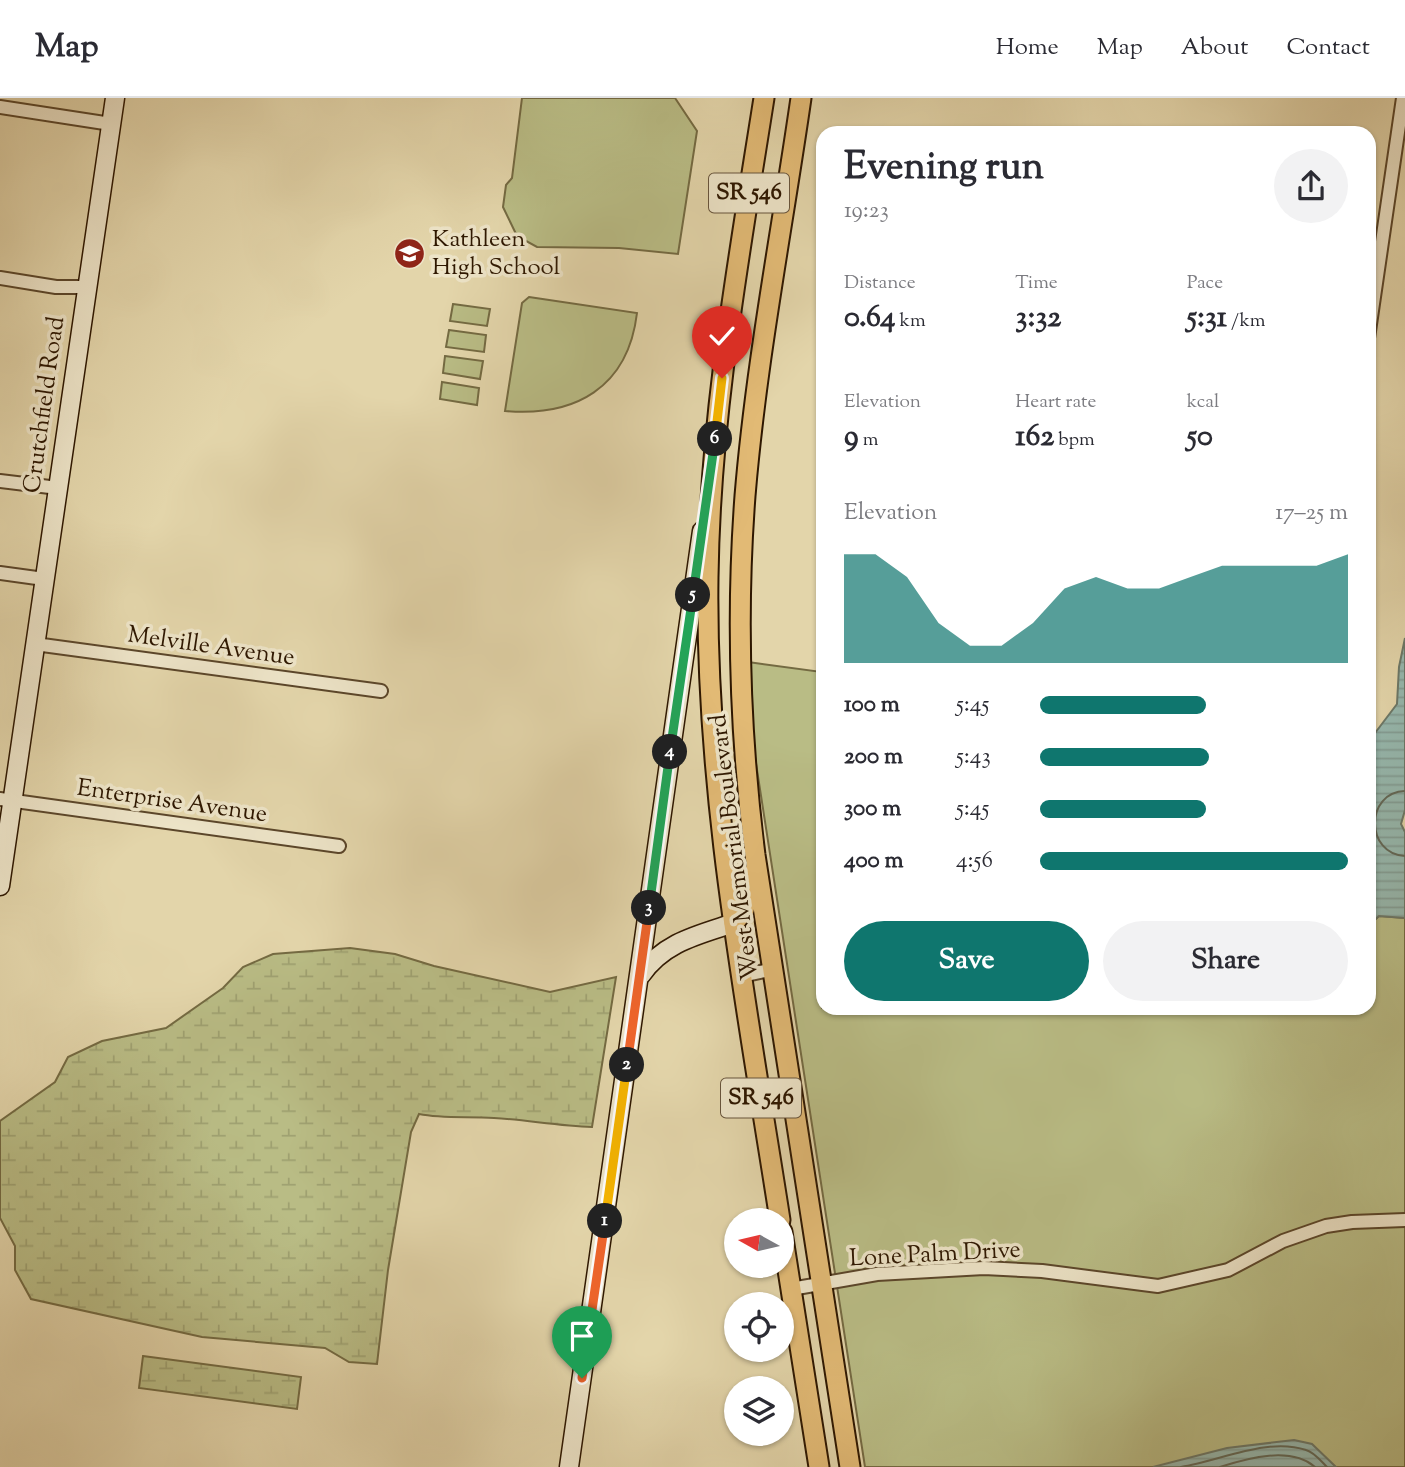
<!DOCTYPE html>
<html lang="en">
<head>
<meta charset="utf-8">
<style>
  body { margin:0; font-family:"Sorts Mill Goudy",serif; background:#f2f2f3; color:#2b2b33; height:100vh; display:flex; flex-direction:column; font-size:26px; white-space:nowrap }
  * { box-sizing:border-box; margin:0 }
  p { font-size:23px; color:#7c7c81 }
  .icon { flex:none; width:38px; height:38px; fill:none; stroke:currentColor; stroke-width:2; stroke-linecap:round; stroke-linejoin:round }
  .map { position:relative; flex:1; overflow:hidden }
  .drawer { position:absolute; left:816px; top:28px; width:560px; height:889px; display:flex; flex-direction:column; background:#fff; border-radius:21px; box-shadow:0 2px 5px #0004 }
  .drawer>* { flex:none }
  .needle { width:46px; rotate:278deg }
  .fabs { position:absolute; left:724px; top:1110px; display:grid; gap:14px }
  .fabs a { display:grid; place-items:center; width:70px; height:70px; border-radius:50%; background:#fff; box-shadow:0 2px 5px #0004; font-size:35px }
  .pin { position:absolute; display:grid; place-items:center; width:60px; height:60px; color:#fff; margin:-72px -30px; border-radius:50% 50% 50% 0; rotate:-45deg; box-shadow:0 0 7px #0007 }
  .pin .icon { rotate:45deg }
  .km { position:absolute; width:35px; height:35px; margin:-18px; border-radius:50%; background:#222; color:#fff; font-size:19px; line-height:35px; text-align:center }
  .round { display:grid; place-items:center; flex:none; width:74px; height:74px; border-radius:37px; background:#f2f2f3 }
  .summary { display:flex; align-items:center; justify-content:space-between; height:119px; padding:0 28px }
  h1 { font-size:38px; font-weight:700; line-height:52px }
  .stats { display:grid; grid-template-columns:repeat(3,1fr); gap:10px; height:119px; padding:7px 28px }
  .stats div { display:grid; align-content:center }
  .stats b { font-size:30px; font-weight:700 }
  .stats small { font-size:19px; font-weight:400 }
  .stats p { font-size:19px }
  .chart { height:196px; padding:14px 28px }
  .chart p { display:flex; justify-content:space-between }
  .chart svg { width:100%; height:126px; margin-top:7px; fill:#0f766e; opacity:.7 }
  .action { display:flex; gap:14px; margin-top:auto; padding:14px 28px }
  .action a { flex:1; height:80px; border-radius:42px; background:#0f766e; color:#fff; font-size:28px; font-weight:700; line-height:80px; text-align:center }
  .action a+a { background:#f2f2f3; color:#2b2b33 }
  ul { padding:0 28px; list-style:none; font-size:23px }
  li { display:grid; grid-template-columns:112px 84px 1fr; align-items:center; height:52px }
  li i { height:18px; border-radius:9px; background:#0f766e }
  header { display:flex; align-items:center; gap:42px; box-sizing:border-box; height:98px; padding:0 35px; background:#fff; border-bottom:2px solid #e1e1e2 }
  header strong { font-size:33px }
  nav { display:flex; gap:38px; margin-inline-start:auto; font-size:24px }
  .map>svg:first-child { display:block }
</style>
</head>
<body>
<header>
<strong>Map</strong>
<nav><a>Home</a><a>Map</a><a>About</a><a>Contact</a></nav>
</header>
<div class="map">
<svg width="1405" height="1369" viewBox="0 0 1405 1369">
  <defs>
    <pattern id="wetland-marsh" width="20" height="14" patternUnits="userSpaceOnUse" patternTransform="scale(1.75)"><rect width="20" height="14" fill="#b9bc85"/><path d="M1 5h8M5 5V1M11 12h8M15 12V8" fill="none" stroke="#9fa171"/></pattern>
    <pattern id="water-rules" width="6" height="5" patternUnits="userSpaceOnUse" patternTransform="scale(1.75)"><rect width="6" height="5" fill="#96b8ae"/><path d="M0 2.5h6" fill="none" stroke="#829d94"/></pattern>
  </defs>
  <rect width="100%" height="100%" fill="#e3d5aa"/>
  <filter id="stains"><feTurbulence type="fractalNoise" baseFrequency=".00286" numOctaves="4"/><feColorMatrix values="0 0 0 0 .2 0 0 0 0 .09 0 0 0 0 .02 0 0 0 .5 -.17"/></filter>
  <radialGradient id="worn" r=".72"><stop offset=".6" stop-color="#630" stop-opacity="0"/><stop offset="1" stop-color="#630" stop-opacity=".3"/></radialGradient>
  <g fill="#b9bc85" stroke="#746a42" stroke-width="2">
    <polygon points="522,0 675,0 697,33 678,156 619,150 537,149 517,138 503,109 506,87 512,80"/>
    <path d="M529,199l108,16c-9,75 -62,104 -132,98l17,-108z"/>
    <polygon points="453,206 490,211 487,228 450,223"/>
    <polygon points="449,232 486,237 484,254 446,249"/>
    <polygon points="445,258 483,263 480,281 443,275"/>
    <polygon points="442,284 479,290 477,307 440,301"/>
    <polygon points="748,564 822,574 822,910 1368,910 1369,827 1379,818 1405,820 1405,1369 865,1369 755,659"/>
  </g>
  <g fill="url(#wetland-marsh)" stroke="#746a42" stroke-width="2">
    <path d="M350,850l45,6 39,12 116,26 66,-15 -24,150c-33,-1 -65,-7 -98,-9 -25,-2 -50,1 -75,-4l-8,18 -23,138 -11,94 -28,-2 -24,-14 -123,-11 -171,-38 -16,-29v-24l-15,-28v-97l55,-39 13,-25 34,-16 64,-13 57,-40 20,-21 30,-13z"/>
    <polygon points="143,1258 301,1279 297,1311 139,1290"/>
  </g>
  <g fill="url(#water-rules)" stroke="#6c7868" stroke-width="2">
    <polygon points="1405,540 1405,712 1401,726 1405,734 1405,820 1379,818 1369,827 1369,643 1397,606 1399,569"/>
    <polygon points="1294,1342 1312,1346 1336,1369 1153,1369 1227,1350"/>
  </g>
  <g fill="none" stroke-linecap="round" stroke-linejoin="round">
    <g stroke="#626857" stroke-width="2">
      <path d="M1405,693c-40,1 -40,63 0,65"/>
      <path d="M1181,1369c39,-6 86,-30 125,-17 8,2 15,11 21,17"/>
      <path d="M1220,1369c28,-9 71,-21 95,0"/>
    </g>
    <defs>
      <g id="street">
        <polyline points="0,9 111,26"/>
        <polyline points="0,180 56,189 87,189"/>
        <polyline points="1368,240 1403,0"/>
        <polyline points="0,383 58,390"/>
        <polyline points="0,475 44,481"/>
        <polyline points="35,546 381,593"/>
        <polyline points="0,701 339,748"/>
        <polyline points="742,878 773,871"/>
        <polyline points="791,1191 877,1176 984,1170 1042,1173 1158,1188 1228,1172 1283,1143 1326,1128 1352,1124 1405,1122"/>
      </g>
      <g id="secondary">
        <polyline points="0,788 115,0"/>
        <path d="M641,877c23,-33 57,-40 93,-52"/>
        <polyline points="569,1369 702,433"/>
      </g>
      <g id="primary">
        <path d="M764,0c-25,159 -54,318 -56,479 -3,217 39,430 72,643"/>
        <path d="M801,0c-19,132 -45,265 -56,398 -9,120 -5,240 10,359l95,612"/>
        <polyline points="734,825 744,812 753,775"/>
        <polyline points="782,1134 819,1369"/>
      </g>
    </defs>
    <use href="#street" stroke="#5b462a" stroke-width="16"/>
    <use href="#secondary" stroke="#2e1700" stroke-width="21"/>
    <use href="#primary" stroke="#2e1700" stroke-width="23"/>
    <use href="#street" stroke="#ede4c8" stroke-width="12"/>
    <use href="#secondary" stroke="#ede4c8" stroke-width="18"/>
    <use href="#primary" stroke="#e2ba75" stroke-width="19"/>
  </g>
  <g fill="none" stroke-linecap="round" stroke-linejoin="round">
    <defs>
      <polyline id="split-1" points="582,1280 605,1123"/>
      <polyline id="split-2" points="605,1123 627,967"/>
      <polyline id="split-3" points="627,967 649,810"/>
      <polyline id="split-4" points="649,810 670,654"/>
      <polyline id="split-5" points="670,654 693,497"/>
      <polyline id="split-6" points="693,497 715,341"/>
      <polyline id="split-7" points="715,341 722,280"/>
    </defs>
    <use href="#split-1" stroke="#fff" stroke-width="14"/>
    <use href="#split-2" stroke="#fff" stroke-width="14"/>
    <use href="#split-3" stroke="#fff" stroke-width="14"/>
    <use href="#split-4" stroke="#fff" stroke-width="14"/>
    <use href="#split-5" stroke="#fff" stroke-width="14"/>
    <use href="#split-6" stroke="#fff" stroke-width="14"/>
    <use href="#split-7" stroke="#fff" stroke-width="14"/>
    <use href="#split-1" stroke="#f0652b" stroke-width="9"/>
    <use href="#split-2" stroke="#f5b400" stroke-width="9"/>
    <use href="#split-3" stroke="#f0652b" stroke-width="9"/>
    <use href="#split-4" stroke="#22a559" stroke-width="9"/>
    <use href="#split-5" stroke="#22a559" stroke-width="9"/>
    <use href="#split-6" stroke="#22a559" stroke-width="9"/>
    <use href="#split-7" stroke="#f5b400" stroke-width="9"/>
  </g>
  <defs>
    <symbol id="school-disc" viewBox="-11 -11 22 22"><circle r="9.5" fill="#8f2418" stroke="#ede4c8"/><path d="M0-5L7-2L0 1L-7-2ZM-4 1L0 2.5L4 1V4Q0 6-4 4Z" fill="#fff"/></symbol>
  </defs>
  <g fill-rule="evenodd">
    <use href="#school-disc" x="392" y="138" width="35" height="35"/>
  </g>
  <g text-anchor="middle" dominant-baseline="central" stroke-width="7" stroke-linejoin="round" paint-order="stroke">
    <g fill="#ede4c8" stroke="#67543c" stroke-width="2">
      <rect x="709" y="75.5" width="80" height="39" rx="5"/>
      <rect x="721" y="980.5" width="80" height="39" rx="5"/>
    </g>
    <g font-size="23" font-weight="bold" fill="#2e1700">
      <text x="749" y="95">SR 546</text>
      <text x="761" y="1000">SR 546</text>
    </g>
    <g font-size="24" fill="#2e1700" stroke="#ede4c8" text-anchor="start">
      <text x="432" y="142">Kathleen<tspan x="432" dy="28">High School</tspan></text>
    </g>
    <g font-size="24" fill="#2e1700" stroke="#ede4c8">
      <text transform="translate(45 307) rotate(-82)">Crutchfield Road</text>
      <text transform="translate(211 549) rotate(8)">Melville Avenue</text>
      <text transform="translate(172 704) rotate(8)">Enterprise Avenue</text>
      <text transform="translate(735 749) rotate(-97)">West Memorial Boulevard</text>
      <text transform="translate(935 1157) rotate(-3)">Lone Palm Drive</text>
    </g>
  </g>
  <rect width="100%" height="100%" filter="url(#stains)"/>
  <rect width="100%" height="100%" fill="url(#worn)"/>
</svg>
<div class="fabs">
<a><svg class="needle" viewBox="-14 -14 28 28"><path d="M0-13l5 13h-10z" fill="#e53935"/><path d="M0 13l5-13h-10z" fill="#7c7c81"/></svg></a>
<a><svg class="icon" aria-label="locate" viewBox="0 0 24 24"><circle cx="12" cy="12" r="6"/><path d="M12 2v4M12 18v4M2 12h4M18 12h4"/></svg></a>
<a><svg class="icon" aria-label="layers" viewBox="0 0 24 24"><path d="M12 4l9 5-9 5-9-5zM3 14l9 5 9-5"/></svg></a>
</div>
<div class="pin" style="left:582px;top:1280px;background:#1e9e55"><svg class="icon" aria-label="arrive" viewBox="0 0 24 24"><path d="M6 21V4h12l-3 4 3 4H6"/></svg></div>
<div class="pin" style="left:722px;top:280px;background:#d93025"><svg class="icon" aria-label="check" viewBox="0 0 24 24"><path d="M5 12l5 5 9-10"/></svg></div>
<b class="km" style="left:605px;top:1123px">1</b>
<b class="km" style="left:627px;top:967px">2</b>
<b class="km" style="left:649px;top:810px">3</b>
<b class="km" style="left:670px;top:654px">4</b>
<b class="km" style="left:693px;top:497px">5</b>
<b class="km" style="left:715px;top:341px">6</b>
<section class="drawer">
<div class="summary"><div><h1>Evening run</h1><p>19:23</p></div><a class="round"><svg class="icon" aria-label="share" viewBox="0 0 24 24"><path d="M12 15V3M7 8l5-5 5 5M5 13v7h14v-7"/></svg></a></div>
<div class="stats">
<div><p>Distance</p><b>0.64<small> km</small></b></div>
<div><p>Time</p><b>3:32</b></div>
<div><p>Pace</p><b>5:31<small> /km</small></b></div>
</div>
<div class="stats">
<div><p>Elevation</p><b>9<small> m</small></b></div>
<div><p>Heart rate</p><b>162<small> bpm</small></b></div>
<div><p>kcal</p><b>50</b></div>
</div>
<div class="chart"><p><span>Elevation</span>17–25 m</p>
<svg viewBox="0 0 160 44" preserveAspectRatio="none"><path d="M0 44V6L10 6L20 14L30 30L40 38L50 38L60 30L70 18L80 14L90 18L100 18L110 14L120 10L130 10L140 10L150 10L160 6V44z"/></svg>
</div>
<ul>
<li><b>100 m</b>5:45<i style="width:54%"></i></li>
<li><b>200 m</b>5:43<i style="width:55%"></i></li>
<li><b>300 m</b>5:45<i style="width:54%"></i></li>
<li><b>400 m</b>4:56<i style="width:100%"></i></li>
</ul>
<div class="action"><a>Save</a><a>Share</a></div>
</section>
</div>
</body>
</html>
